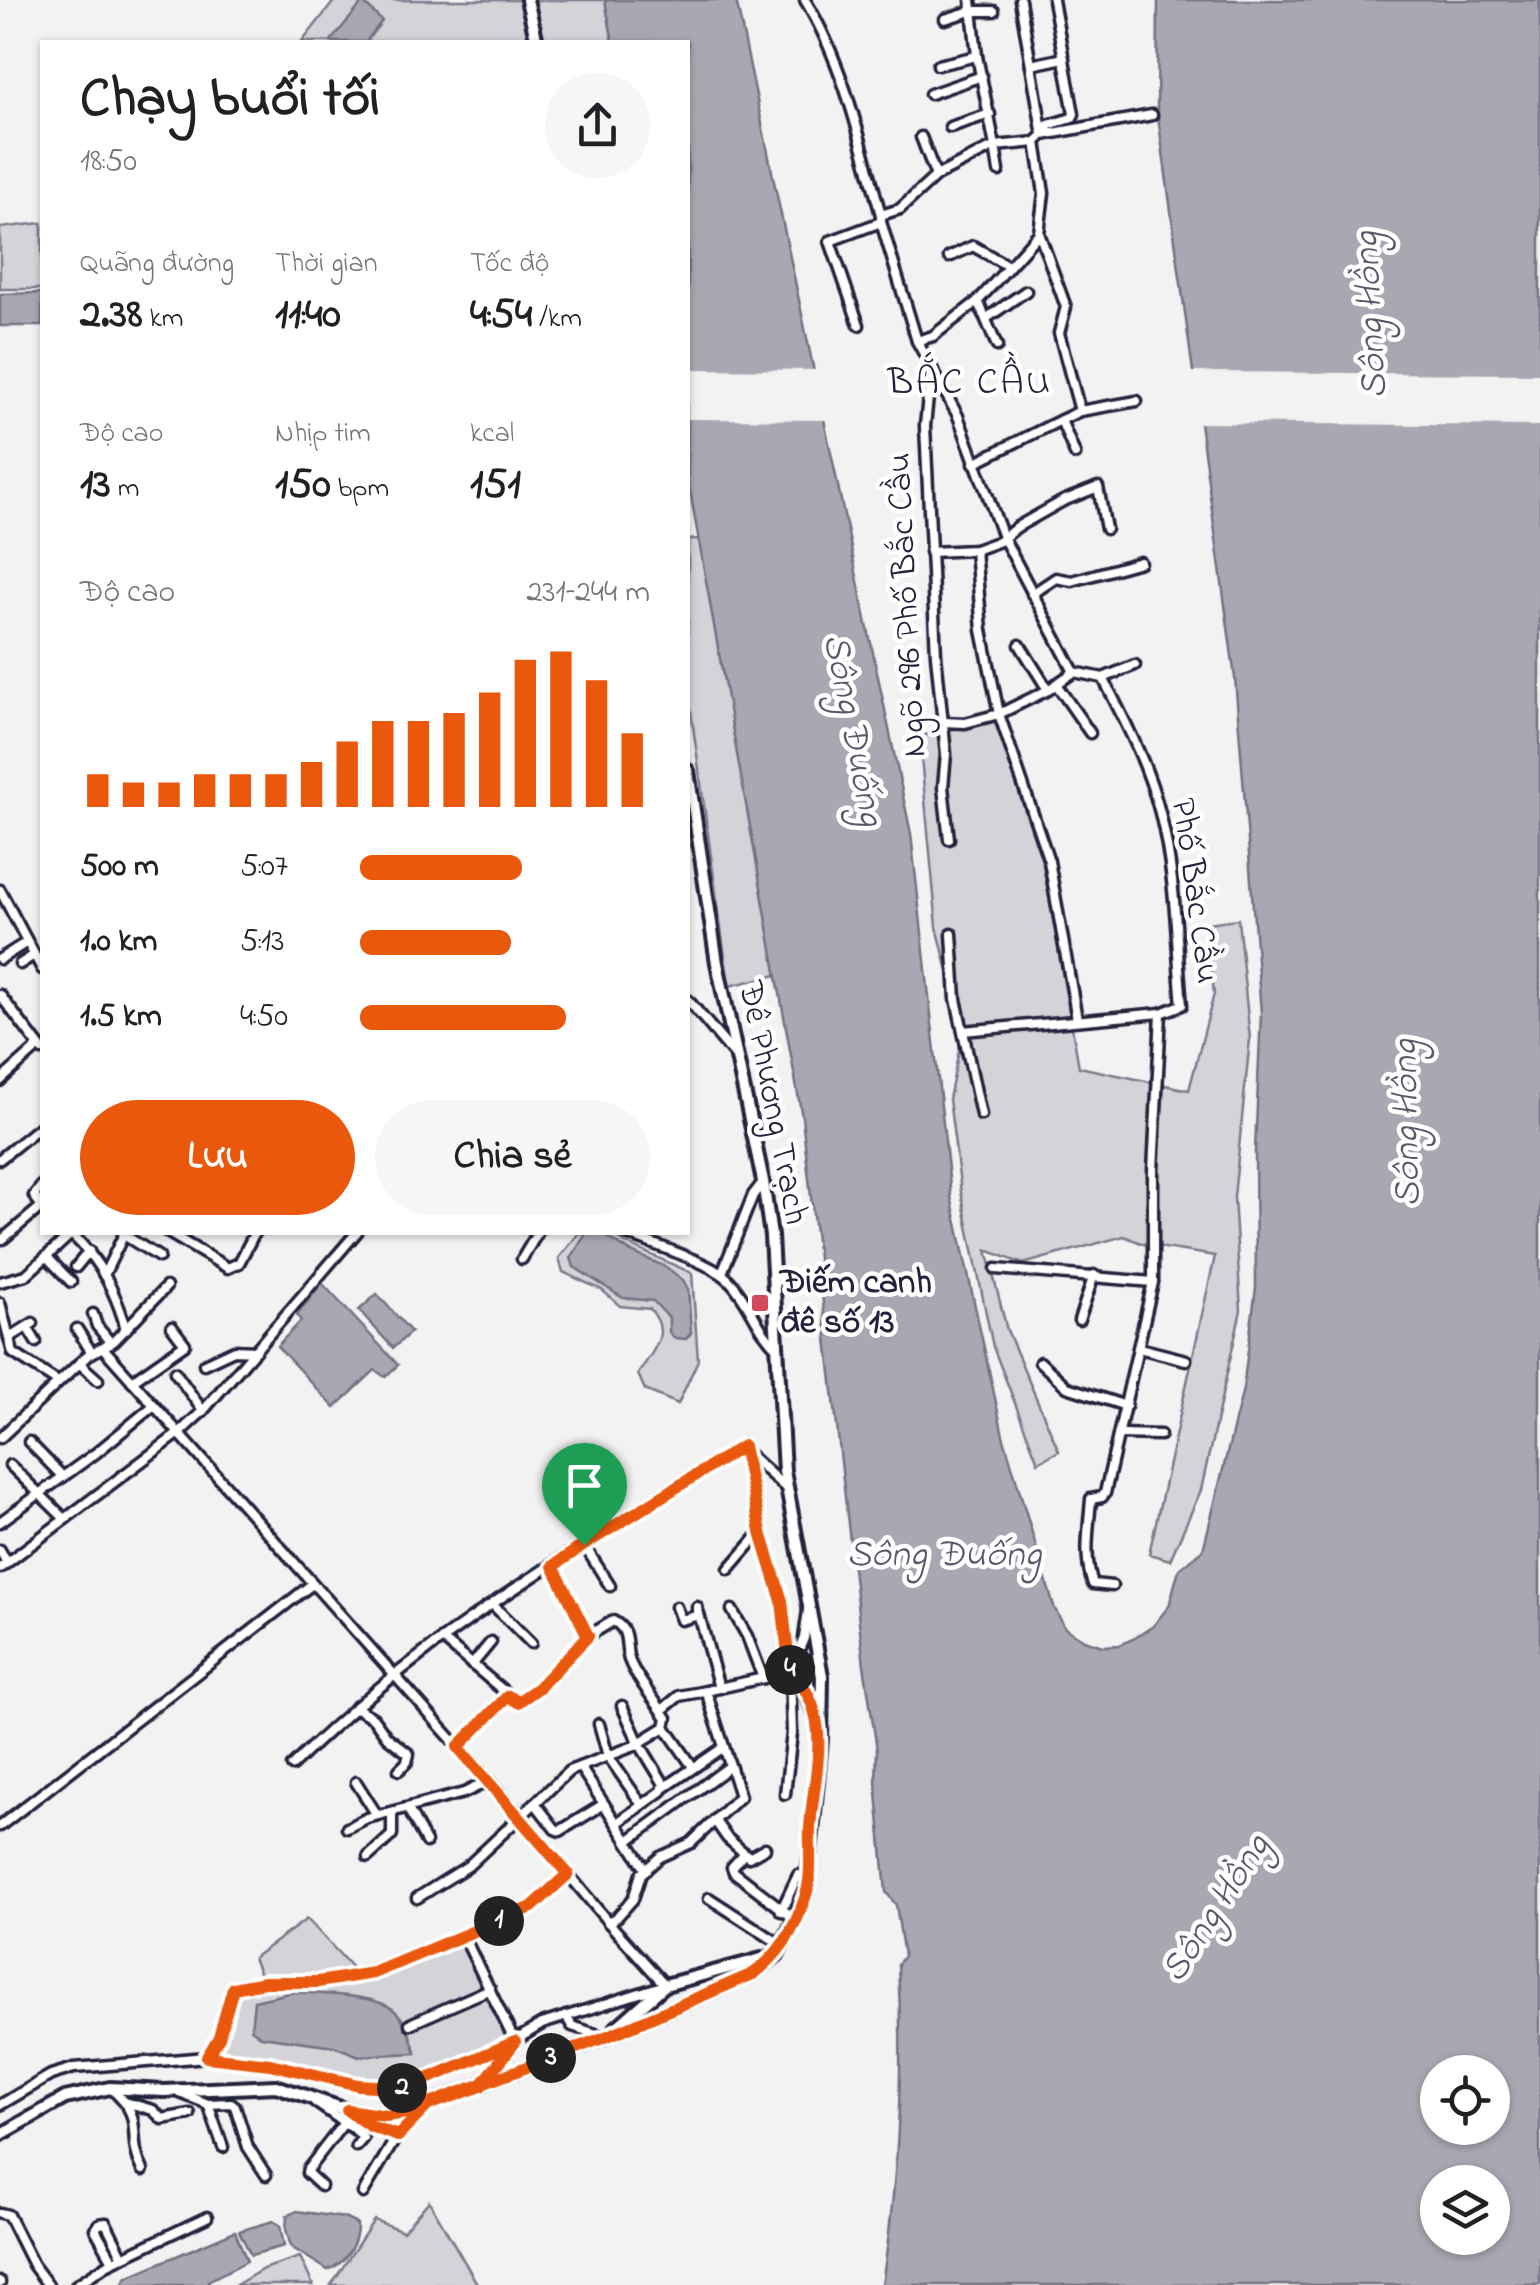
<!DOCTYPE html>
<html lang="vi">
<head>
<meta charset="utf-8">
<style>
  body { margin:0; font-family:"Indie Flower",sans-serif; background:#f6f6f6; color:#202124; height:100vh; display:flex; flex-direction:column; font-size:38px; white-space:nowrap }
  * { box-sizing:border-box; margin:0 }
  p { font-size:32px; color:#757577 }
  .icon { flex:none; width:55px; height:55px; fill:none; stroke:currentColor; stroke-width:2; stroke-linecap:round; stroke-linejoin:round }
  .map { position:relative; flex:1; overflow:hidden }
  .side { position:absolute; left:40px; top:40px; width:650px; height:1195px; display:flex; flex-direction:column; background:#fff; border-radius:0px; box-shadow:0 2px 8px #0004 }
  .side>* { flex:none }
  .tools { position:absolute; left:1420px; top:2055px; display:grid; gap:20px }
  .tools a { display:grid; place-items:center; width:90px; height:90px; border-radius:50%; background:#fff; box-shadow:0 2px 8px #0004; font-size:50px }
  .pin { position:absolute; display:grid; place-items:center; width:85px; height:85px; color:#fff; margin:-102px -42px; border-radius:50% 50% 50% 0; rotate:-45deg; box-shadow:0 0 10px #0007 }
  .pin .icon { rotate:45deg }
  .km { position:absolute; width:50px; height:50px; margin:-25px; border-radius:50%; background:#222; color:#fff; font-size:28px; line-height:50px; text-align:center }
  .round { display:grid; place-items:center; flex:none; width:105px; height:105px; border-radius:52px; background:#f6f6f6 }
  .headline { display:flex; align-items:center; justify-content:space-between; height:170px; padding:0 40px }
  h1 { font-size:55px; font-weight:700; line-height:75px }
  .stats { display:grid; grid-template-columns:repeat(3,1fr); gap:15px; height:170px; padding:10px 40px }
  .stats div { display:grid; align-content:center }
  .stats b { font-size:42px; font-weight:700 }
  .stats small { font-size:28px; font-weight:400 }
  .stats p { font-size:28px }
  .chart { height:280px; padding:20px 40px }
  .chart p { display:flex; justify-content:space-between }
  .chart svg { width:100%; height:180px; margin-top:10px; stroke:#ea580c; stroke-width:6 }
  .button { display:flex; gap:20px; margin-top:auto; padding:20px 40px }
  .button a { flex:1; height:115px; border-radius:60px; background:#ea580c; color:#fff; font-size:40px; font-weight:700; line-height:115px; text-align:center }
  .button a+a { background:#f6f6f6; color:#202124 }
  ul { padding:0 40px; list-style:none; font-size:32px }
  li { display:grid; grid-template-columns:160px 120px 1fr; align-items:center; height:75px }
  li i { height:25px; border-radius:12px; background:#ea580c }
  .map>svg:first-child { display:block }
</style>
</head>
<body>
<div class="map">
<svg width="1540" height="2285" viewBox="0 0 1540 2285">
  <rect width="100%" height="100%" fill="#f2f2f3"/>
  <filter id="ink" filterUnits="userSpaceOnUse"><feTurbulence type="fractalNoise" baseFrequency=".01" numOctaves="2"/><feDisplacementMap in="SourceGraphic" scale="20" xChannelSelector="R" yChannelSelector="G"/><feConvolveMatrix kernelMatrix="1 2 1 2 8 2 1 2 1" color-interpolation-filters="sRGB"/></filter>
  <g filter="url(#ink)">
    <g fill="#d3d3d8" stroke="#7a7a8a" stroke-width="2.5">
      <polygon points="335,0 605,0 613,42 302,42"/>
      <polygon points="42,223 42,289 0,289 0,228"/>
      <polygon points="699,539 777,975 729,986 688,690 688,540"/>
      <polygon points="995,721 1043,864 1079,1067 1189,1090 1214,994 1207,923 1238,919 1250,1039 1234,1197 1241,1310 1201,1490 1170,1560 1149,1554 1215,1256 1146,1245 1124,1236 1023,1264 987,1250 1007,1330 1059,1451 1038,1462 993,1347 961,1192 949,1099 963,1031 937,927 919,736"/>
      <path d="M579,1233h31l17,11 65,29 6,87 -20,44 -33,-14 -7,-16c15,-24 34,-40 12,-65l-30,-3 -18,-16 -39,-18 -4,-14z"/>
      <polygon points="307,1919 359,1975 463,1935 515,2042 406,2088 384,2088 207,2057 219,2037 233,1988 263,1982 253,1958"/>
      <polygon points="429,2201 478,2285 331,2285 374,2220 403,2231"/>
      <polygon points="300,2257 313,2285 236,2285 263,2269"/>
    </g>
    <g fill="#a8a8b2" stroke="#727282" stroke-width="2.5" fill-rule="evenodd">
      <path d="M605,0h131l175,834 40,362 52,239 51,172 11,21 19,12 19,6 17,-1 15,-7 18,-12 16,-20 10,-37 24,-19 40,-161 13,-101 -1,-137 6,-138 -13,-172 -13,-163 -78,-569 1,-109h382v2285h-658c16,-107 22,-214 16,-321l6,-8 -8,-51 -10,-13 -10,-110 1,-33 -13,-84 -62,-548 -114,-637v-438h-75zM1438,2072h54v56h-54zM1438,2182h54v56h-54z"/>
      <polygon points="363,2 382,21 368,39 369,42 330,42"/>
      <polygon points="42,293 42,326 0,326 0,294"/>
      <polygon points="587,1232 603,1234 629,1251 666,1267 683,1280 688,1289 691,1333 686,1339 674,1338 669,1332 669,1318 653,1301 623,1298 574,1267 571,1258"/>
      <polygon points="322,1283 398,1365 385,1377 375,1370 335,1408 277,1346 301,1321 297,1315"/>
      <polygon points="377,1294 411,1332 393,1348 359,1310"/>
      <path d="M294,1992c25,2 83,2 101,19 12,11 16,27 21,42l-57,3 -25,-10 -73,-10 -10,-7 3,-28z"/>
      <path d="M297,2211l47,7 13,6c1,18 -12,40 -29,46l-37,-23 -5,-18 1,-13z"/>
      <polygon points="273,2221 280,2225 284,2246 251,2255 239,2231"/>
      <polygon points="235,2231 247,2261 208,2281 210,2285 122,2285 127,2277"/>
    </g>
    <g fill="#f2f2f3">
      <polygon points="688,369 819,370 830,420 688,419"/>
      <polygon points="1188,372 1540,374 1540,426 1195,423"/>
    </g>
    <g fill="none" stroke-linecap="round" stroke-linejoin="round">
      <defs>
        <g id="minor">
          <path d="M805,0c39,64 56,143 76,215"/>
          <path d="M971,0l6,56 18,90 -59,30 -36,33 -19,6v7l36,119 41,75 45,121 71,135 29,6c22,43 45,87 57,135 16,63 16,127 22,192l-21,8 -8,158v111l-48,211 -3,4 -11,2c-2,28 -8,59 2,85l19,2"/>
          <polyline points="1020,0 1042,130"/>
          <polyline points="945,19 971,11 994,11"/>
          <polyline points="938,65 977,56"/>
          <polyline points="1031,65 1064,58"/>
          <polyline points="930,94 982,76"/>
          <polyline points="950,127 990,114"/>
          <polyline points="1047,134 1048,125 1072,118 1074,114 1053,0"/>
          <polyline points="921,137 936,176"/>
          <polyline points="999,171 995,146 1036,142 1043,135 1152,115"/>
          <polyline points="1039,233 1066,307 1059,333 1080,411"/>
          <polyline points="949,257 973,246 1008,266"/>
          <polyline points="978,301 997,346"/>
          <polyline points="987,318 1026,291"/>
          <polyline points="859,325 830,241 881,222"/>
          <polyline points="917,341 933,336 978,301 1039,233 1044,193 1036,142"/>
          <polyline points="931,368 925,426 936,655 946,754 943,787 949,839"/>
          <polyline points="1061,420 1080,411 1137,401"/>
          <polyline points="974,463 1061,420 1075,454"/>
          <polyline points="930,552 975,550 1000,541 1017,527 1063,501 1098,487 1106,529"/>
          <polyline points="1032,594 1056,578 1072,581 1140,562"/>
          <polyline points="1020,645 1048,690"/>
          <polyline points="1074,672 1048,690 999,714 1049,861 1077,1019"/>
          <polyline points="1103,678 1135,665"/>
          <polyline points="1056,684 1090,733"/>
          <polyline points="943,722 965,723 999,714 982,630 975,550"/>
          <polyline points="0,890 42,969"/>
          <polyline points="952,934 956,999 981,1115"/>
          <polyline points="0,959 27,942"/>
          <polyline points="20,964 34,955"/>
          <polyline points="0,995 42,1050"/>
          <polyline points="688,1000 736,1057"/>
          <polyline points="963,1031 1161,1013"/>
          <polyline points="0,1081 38,1047"/>
          <polyline points="0,1159 42,1125"/>
          <polyline points="42,1185 34,1196 42,1206"/>
          <path d="M69,1232c30,26 47,60 57,97"/>
          <polyline points="167,1232 228,1268 239,1263 255,1232"/>
          <path d="M622,1232c26,11 89,30 107,48 21,21 27,49 49,69"/>
          <polyline points="124,1235 159,1257"/>
          <polyline points="3,1239 42,1206"/>
          <polyline points="47,1257 71,1282"/>
          <polyline points="522,1259 538,1232"/>
          <polyline points="76,1267 89,1251"/>
          <polyline points="996,1269 1153,1282"/>
          <polyline points="722,1273 753,1195 763,1182"/>
          <polyline points="104,1275 125,1232"/>
          <polyline points="0,1282 26,1275 71,1234"/>
          <polyline points="0,1303 13,1353 58,1382"/>
          <polyline points="93,1314 97,1326 111,1343"/>
          <polyline points="1079,1320 1094,1275"/>
          <polyline points="27,1327 36,1342"/>
          <polyline points="77,1329 92,1353"/>
          <polyline points="9,1338 33,1323"/>
          <polyline points="1139,1348 1186,1360"/>
          <polyline points="1040,1362 1067,1387 1126,1406"/>
          <polyline points="79,1363 98,1380"/>
          <polyline points="204,1364 234,1350 255,1351"/>
          <polyline points="175,1372 203,1411"/>
          <polyline points="132,1381 185,1344 172,1327"/>
          <polyline points="1119,1434 1160,1435"/>
          <polyline points="0,1438 88,1355 114,1341 166,1287"/>
          <polyline points="29,1442 63,1477"/>
          <polyline points="746,1452 787,1489"/>
          <polyline points="10,1465 65,1519"/>
          <polyline points="0,1522 96,1453 153,1406"/>
          <polyline points="584,1545 610,1586"/>
          <polyline points="0,1550 7,1563"/>
          <path d="M553,1565l35,71 25,-15c16,8 12,20 15,35 3,16 29,47 39,62l-2,9 28,40"/>
          <polyline points="0,1568 178,1434 203,1411 357,1232"/>
          <polyline points="729,1569 761,1532"/>
          <polyline points="493,1605 531,1643"/>
          <polyline points="676,1607 681,1620 699,1615"/>
          <polyline points="697,1607 719,1688"/>
          <polyline points="732,1610 747,1636 763,1678"/>
          <polyline points="442,1639 518,1703 538,1688 588,1636"/>
          <polyline points="472,1665 491,1642"/>
          <polyline points="790,1672 804,1638 808,1610"/>
          <polyline points="355,1707 373,1718 387,1737 409,1754 407,1762 399,1770"/>
          <polyline points="662,1710 679,1696 706,1691"/>
          <polyline points="599,1724 608,1756 642,1805"/>
          <polyline points="458,1747 508,1696"/>
          <path d="M292,1766c131,-131 295,-223 451,-321l19,91 19,65 9,71 2,61 -7,61"/>
          <polyline points="580,1767 604,1804"/>
          <polyline points="356,1782 377,1815"/>
          <polyline points="664,1788 724,1747"/>
          <polyline points="535,1803 555,1829 560,1831 604,1804 646,1870"/>
          <polyline points="408,1809 426,1842"/>
          <polyline points="715,1821 727,1838 749,1857 765,1848"/>
          <polyline points="617,1823 662,1791 664,1784 639,1743 622,1706"/>
          <polyline points="0,1826 311,1585"/>
          <polyline points="347,1828 367,1818 464,1793 489,1781"/>
          <polyline points="628,1841 730,1766"/>
          <polyline points="744,1854 732,1867 734,1872 796,1920"/>
          <polyline points="368,1857 392,1835 392,1812"/>
          <polyline points="417,1898 468,1866 569,1771 634,1746 665,1727"/>
          <polyline points="709,1898 783,1946"/>
          <polyline points="781,1911 798,1875"/>
          <polyline points="608,1922 617,1917 633,1899 641,1874 660,1857 691,1843 740,1796 706,1691 790,1672 799,1680 818,1725"/>
          <polyline points="463,1935 515,2042"/>
          <polyline points="566,2016 572,2026 605,2037"/>
          <polyline points="410,2024 490,1989"/>
          <polyline points="207,2057 219,2037 233,1988 264,1983 319,1982 373,1973 532,1907 568,1874"/>
          <path d="M110,2088c39,32 14,46 33,82"/>
          <polyline points="180,2093 208,2104 223,2147"/>
          <polyline points="315,2102 358,2132 363,2138 356,2146"/>
          <polyline points="128,2103 153,2110 162,2119 190,2114"/>
          <polyline points="208,2104 231,2103 235,2106 248,2147 266,2175"/>
          <polyline points="0,2105 51,2075 74,2068 207,2057 270,2064 358,2085 406,2088 506,2046 542,2024 665,1985 608,1922 520,1816 104,1349"/>
          <polyline points="348,2111 371,2125 397,2136"/>
          <polyline points="321,2186 307,2173 308,2169 343,2124"/>
          <polyline points="363,2193 397,2136 425,2108"/>
          <polyline points="0,2213 8,2215 33,2265 48,2285"/>
          <polyline points="113,2261 95,2229 99,2224 106,2223 123,2257"/>
          <polyline points="0,2282 0,2283"/>
          <polyline points="76,2285 108,2264 207,2217"/>
        </g>
        <g id="major">
          <polyline points="527,0 537,42"/>
          <polyline points="616,2028 665,1985 773,1956"/>
          <polyline points="482,2085 515,2042"/>
          <polyline points="0,2135 65,2098 110,2088 164,2091 276,2086 347,2110 386,2116 406,2113 608,2036 753,1974 777,1955 806,1896 821,1740 822,1676 784,1471 771,1236 763,1181 717,963 688,771"/>
        </g>
      </defs>
      <use href="#minor" stroke="#22223b" stroke-width="15"/>
      <use href="#major" stroke="#22223b" stroke-width="18"/>
      <use href="#minor" stroke="#fff" stroke-width="8"/>
      <use href="#major" stroke="#fff" stroke-width="10"/>
    </g>
  </g>
  <g fill="none" stroke-linecap="round" stroke-linejoin="round" filter="url(#ink)">
    <defs>
      <path id="route" d="M584,1545l-31,21 35,70 -50,52 -20,14 -10,-6 -50,51 110,127 -36,33 -159,66 -55,9h-54l-31,6 -14,49 -12,20 63,7 88,21 48,3 109,-46 -34,44 -53,19 -30,31 -28,-10 -23,-16 39,6 20,-3 202,-77 145,-62c27,-19 42,-45 52,-76 8,-23 4,-47 5,-70 3,-52 26,-115 -20,-156l-8,-71 -20,-65 -19,-90 -159,99"/>
    </defs>
    <use href="#route" stroke="#fff" stroke-width="20"/>
    <use href="#route" stroke="#ea580c" stroke-width="12"/>
  </g>
  <rect fill="#d1495b" stroke="#fff" stroke-width="4" x="750" y="1293" width="20" height="20" rx="5"/>
  <g text-anchor="middle" dominant-baseline="central" stroke-width="9" stroke-linejoin="round" paint-order="stroke">
    <g font-size="35" fill="#22223b" stroke="#fff">
      <text transform="translate(908 605) rotate(-93)">Ngõ 296 Phố Bắc Cầu</text>
      <text transform="translate(1194 891) rotate(82)">Phố Bắc Cầu</text>
      <text transform="translate(772 1103) rotate(79)">Đê Phương Trạch</text>
    </g>
    <g font-size="35" font-weight="bold" fill="#22223b" stroke="#fff" text-anchor="start">
      <text x="780" y="1283">Điếm canh<tspan x="780" dy="40">đê số 13</tspan></text>
    </g>
    <g font-size="38" font-style="italic" fill="#58586b" stroke="#fff">
      <text transform="translate(1372 315) rotate(-93)">Sông Hồng</text>
      <text transform="translate(852 730) rotate(79)">Sông Đuống</text>
      <text transform="translate(1408 1123) rotate(-91)">Sông Hồng</text>
      <text x="944" y="1556">Sông Đuống</text>
      <text transform="translate(1217 1909) rotate(-57)">Sông Hồng</text>
    </g>
    <g font-size="38" letter-spacing="2.5" fill="#22223b" stroke="#fff">
      <text x="970" y="384">BẮC CẦU</text>
    </g>
  </g>
</svg>
<div class="tools">
<a><svg class="icon" aria-label="locate" viewBox="0 0 24 24"><circle cx="12" cy="12" r="6"/><path d="M12 2v4M12 18v4M2 12h4M18 12h4"/></svg></a>
<a><svg class="icon" aria-label="layers" viewBox="0 0 24 24"><path d="M12 4l9 5-9 5-9-5zM3 14l9 5 9-5"/></svg></a>
</div>
<div class="pin" style="left:584px;top:1545px;background:#1e9e55"><svg class="icon" aria-label="arrive" viewBox="0 0 24 24"><path d="M6 21V4h12l-3 4 3 4H6"/></svg></div>
<b class="km" style="left:499px;top:1921px">1</b>
<b class="km" style="left:402px;top:2088px">2</b>
<b class="km" style="left:551px;top:2058px">3</b>
<b class="km" style="left:790px;top:1670px">4</b>
<section class="side">
<div class="headline"><div><h1>Chạy buổi tối</h1><p>18:50</p></div><a class="round"><svg class="icon" aria-label="share" viewBox="0 0 24 24"><path d="M12 15V3M7 8l5-5 5 5M5 13v7h14v-7"/></svg></a></div>
<div class="stats">
<div><p>Quãng đường</p><b>2.38<small> km</small></b></div>
<div><p>Thời gian</p><b>11:40</b></div>
<div><p>Tốc độ</p><b>4:54<small> /km</small></b></div>
</div>
<div class="stats">
<div><p>Độ cao</p><b>13<small> m</small></b></div>
<div><p>Nhịp tim</p><b>150<small> bpm</small></b></div>
<div><p>kcal</p><b>151</b></div>
</div>
<div class="chart"><p><span>Độ cao</span>231–244 m</p>
<svg viewBox="0 0 160 44" preserveAspectRatio="none"><path d="M5 44V36M15 44V38M25 44V38M35 44V36M45 44V36M55 44V36M65 44V33M75 44V28M85 44V23M95 44V23M105 44V21M115 44V16M125 44V8M135 44V6M145 44V13M155 44V26"/></svg>
</div>
<ul>
<li><b>500 m</b>5:07<i style="width:56%"></i></li>
<li><b>1.0 km</b>5:13<i style="width:52%"></i></li>
<li><b>1.5 km</b>4:50<i style="width:71%"></i></li>
</ul>
<div class="button"><a>Lưu</a><a>Chia sẻ</a></div>
</section>
</div>
</body>
</html>
